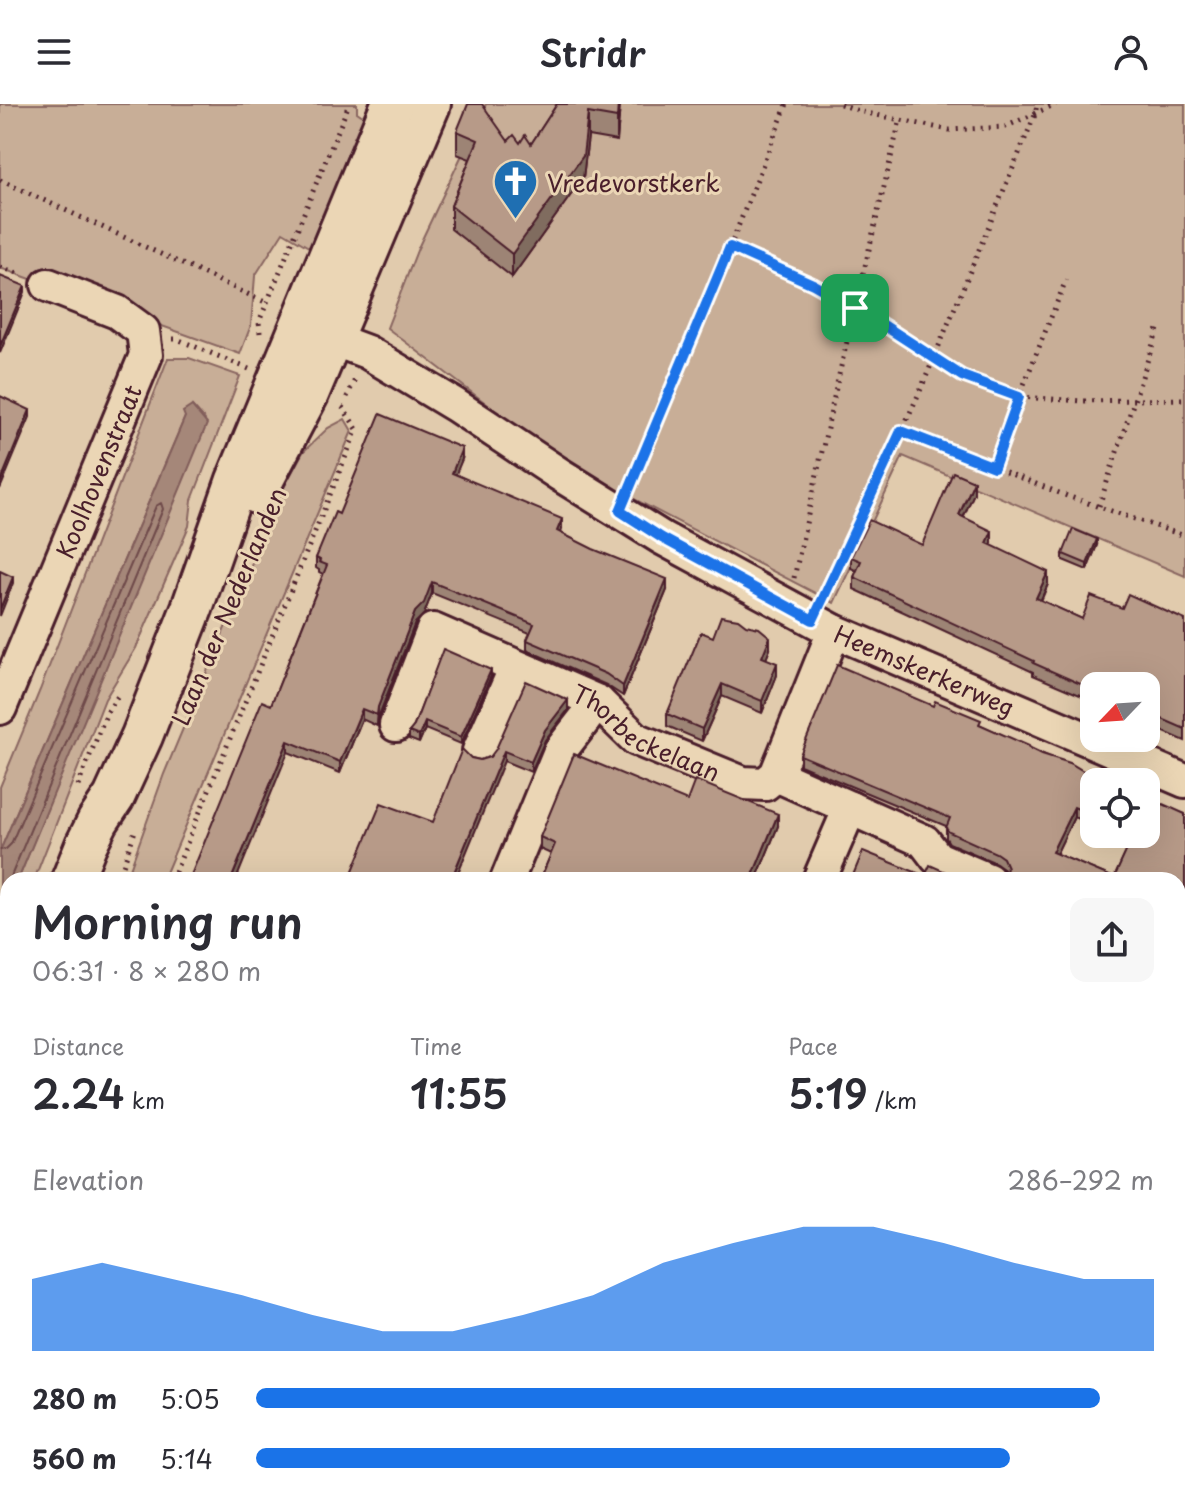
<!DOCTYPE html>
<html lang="en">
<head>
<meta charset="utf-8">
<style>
  body { margin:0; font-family:"Playpen Sans",sans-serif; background:#f7f7f7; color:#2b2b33; height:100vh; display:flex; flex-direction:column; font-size:30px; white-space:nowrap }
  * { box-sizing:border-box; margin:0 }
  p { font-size:26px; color:#7c7c81 }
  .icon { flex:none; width:44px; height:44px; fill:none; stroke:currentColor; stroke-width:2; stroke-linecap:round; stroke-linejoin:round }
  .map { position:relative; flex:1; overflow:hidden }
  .panel { position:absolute; left:0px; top:768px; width:1186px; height:634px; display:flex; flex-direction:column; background:#fff; border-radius:24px 24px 0 0; box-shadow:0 8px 32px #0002 }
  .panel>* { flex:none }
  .needle { width:52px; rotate:245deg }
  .buttons { position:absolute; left:1080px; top:568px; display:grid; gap:16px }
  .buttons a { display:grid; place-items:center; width:80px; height:80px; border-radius:16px; background:#fff; box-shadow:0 8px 32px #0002; font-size:40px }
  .pin { position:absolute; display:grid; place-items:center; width:68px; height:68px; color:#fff; margin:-34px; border-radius:16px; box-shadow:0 4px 12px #0006 }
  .round { display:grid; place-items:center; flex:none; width:84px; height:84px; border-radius:16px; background:#f7f7f7 }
  .head { display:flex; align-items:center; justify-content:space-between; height:136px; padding:0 32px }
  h1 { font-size:44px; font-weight:600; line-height:60px }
  .figures { display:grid; grid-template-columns:repeat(3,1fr); gap:12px; height:136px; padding:8px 32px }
  .figures div { display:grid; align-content:center }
  .figures b { font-size:40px; font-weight:600 }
  .figures small { font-size:22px; font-weight:400 }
  .figures p { font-size:22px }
  .chart { height:224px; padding:16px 32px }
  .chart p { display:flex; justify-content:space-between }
  .chart svg { width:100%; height:144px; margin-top:8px; fill:#1a73e8; opacity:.7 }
  ul { padding:0 32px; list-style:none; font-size:26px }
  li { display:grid; grid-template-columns:128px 96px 1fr; align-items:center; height:60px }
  li i { height:20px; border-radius:10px; background:#1a73e8 }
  header { display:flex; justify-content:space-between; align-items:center; height:104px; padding:0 32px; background:#fff; font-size:36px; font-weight:600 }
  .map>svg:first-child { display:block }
</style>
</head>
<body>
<header><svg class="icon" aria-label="menu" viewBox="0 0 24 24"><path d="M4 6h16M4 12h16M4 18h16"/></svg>Stridr<svg class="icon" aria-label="person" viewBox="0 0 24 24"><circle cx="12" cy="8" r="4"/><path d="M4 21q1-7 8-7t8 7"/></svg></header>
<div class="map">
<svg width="1185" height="1401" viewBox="0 0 1185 1401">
  <rect width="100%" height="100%" fill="#e1cbad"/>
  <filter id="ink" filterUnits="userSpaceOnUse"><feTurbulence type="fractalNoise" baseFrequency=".0125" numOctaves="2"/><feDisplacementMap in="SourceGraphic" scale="16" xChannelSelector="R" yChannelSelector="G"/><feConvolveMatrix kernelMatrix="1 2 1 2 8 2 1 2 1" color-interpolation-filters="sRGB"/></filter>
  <g filter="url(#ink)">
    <polygon fill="#d4bca2" points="203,1394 697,1394 709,1401 200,1401"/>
    <g fill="#c8ae97" stroke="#896661" stroke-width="2">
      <polygon points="0,0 357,0 357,8 367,15 319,149 283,128 255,172 251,221 240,250 0,164"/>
      <polygon points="486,0 1185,0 1185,472 903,352 834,499 563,358 387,224 418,144"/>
      <polygon points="168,254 189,254 240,272 192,396 189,422 136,544 105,595 34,776 18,776 205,316 192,302 185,313 0,747 0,683 40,586"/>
      <polygon points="345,315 352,327 163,776 126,776 164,670 283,385 303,348 328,324"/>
      <polygon points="8,800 8,840 0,860 0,821"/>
      <polygon points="0,1225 8,1229 8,1331 0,1328"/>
    </g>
    <polygon fill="#a58779" stroke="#815d5a" stroke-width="2" points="192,302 207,320 18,776 8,776 8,800 0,821 0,747 185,313 183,308"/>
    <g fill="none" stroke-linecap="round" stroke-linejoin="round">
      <polyline stroke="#6e494a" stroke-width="2" points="0,746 6,745 11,740 156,402 161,399 163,405 12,770 11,776"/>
      <defs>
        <g id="minor">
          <path id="s1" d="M308,226l59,22 88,53 104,69 103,64 172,93 351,150"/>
          <path id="s2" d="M0,604l146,-353 -3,-24 -26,-19 -69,-27"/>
          <path id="s3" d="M396,621l37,-95 165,72 38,37 107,44 22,1 11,-9 58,-144"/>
          <polyline points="479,647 516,563"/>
          <polyline points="776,671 924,737 937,754 988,776"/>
          <polyline points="507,776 560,647 598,598"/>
          <polyline points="819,776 850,704"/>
          <polyline points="1178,857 1185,860"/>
          <polyline points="1178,1077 1185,1062"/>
          <polyline points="0,1161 8,1164"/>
          <polyline points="1178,1351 1185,1354"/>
          <polyline points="703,1401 707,1394"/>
        </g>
        <g id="major">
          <polyline points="256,389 308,290 430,0"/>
          <polyline points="72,776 86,741 98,717 114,693 142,632 192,504 237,376 392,0"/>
          <polyline points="0,948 8,929"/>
          <polyline points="0,997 8,988"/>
        </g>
      </defs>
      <use href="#minor" stroke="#4a1f2b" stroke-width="38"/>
      <use href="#major" stroke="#4a1f2b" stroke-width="46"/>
      <g stroke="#4a1f2b" stroke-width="5" stroke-dasharray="2 6" stroke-linecap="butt">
        <polyline points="840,0 862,8 949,26 1005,23 1056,0"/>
        <polyline points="0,76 267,199"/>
        <polyline points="730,143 813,180 871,213 962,272 1019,293 1084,297 1185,295"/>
        <polyline points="0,163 21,170"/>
        <polyline points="260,229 259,218 349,0"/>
        <polyline points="173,235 177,235 249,265"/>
        <polyline points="347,293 356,273"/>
        <polyline points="901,327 1067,392 1185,432"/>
        <polyline points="994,363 1019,293 1066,176"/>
        <polyline points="631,380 730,143 787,0"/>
        <polyline points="1099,402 1158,225"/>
        <polyline points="794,474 838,275 900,16"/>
        <polyline points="826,490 921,285 1035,11 1037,0"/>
        <polyline points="78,682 107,608 120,589"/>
        <polyline points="118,776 135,727"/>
        <polyline points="172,776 357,325 343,304 340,302"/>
        <polyline points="0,877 8,858"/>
        <polyline points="0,1052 8,1039"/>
        <polyline points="0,1091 8,1066"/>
        <polyline points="1019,1401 1021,1394"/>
      </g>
      <use href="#minor" stroke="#ebd6b5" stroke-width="32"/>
      <use href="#major" stroke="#ebd6b5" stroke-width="40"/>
    </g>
    <g fill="#9d8475" stroke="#4a1f2b" stroke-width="2">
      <polygon points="557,0 620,0 617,37 588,32 583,74 512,173 451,125 451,102 470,55 457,50 457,27 531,40"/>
      <polygon points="462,355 455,370 562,425 561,429 667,486 623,592 606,581 527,546 527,536 530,529 432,489 424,510 415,519 378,614 377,622 362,615 340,669 288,648 271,601 323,470 319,468 319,466 316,464 316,454 339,410"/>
      <polygon points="974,389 963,413 992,439 991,441 1048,480 1041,497 1082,515 1122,504 1185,516 1185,637 1146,620 1146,582 1094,582 1094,597 1033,571 1033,568 854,485 854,473 857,467 851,464 851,453 922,441"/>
      <polygon points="1097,441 1087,466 1063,456 1063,450"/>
      <polygon points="713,533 770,545 766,555 777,571 762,609 722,592 702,637 667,622 667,610"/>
      <polygon points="491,572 461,640 425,625 419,639 409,635 409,628"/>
      <polygon points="933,602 981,621 1095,674 1105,678 1112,678 1094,678 1094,722 1074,713 1056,750 1114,774 1131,738 1112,730 1146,730 1159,701 1185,710 1185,839 1178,838 1178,776 1005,774 1006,770 1003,764 996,759 949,739 946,734 946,722 800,661 800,651"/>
      <polygon points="568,606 545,636 531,668 504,657 433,718 471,654 480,656 490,653"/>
      <polygon points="687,697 778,722 756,776 540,776 551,750 540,745 540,733"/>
      <polygon points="8,1087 8,1104 6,1103 6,1093"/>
      <polygon points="1185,1164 1185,1298 1178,1295 1178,1166"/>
      <polygon points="0,1336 158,1401 0,1401"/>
    </g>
    <g fill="#806c5f" stroke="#4a1f2b" stroke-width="2">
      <polygon points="618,0 620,0 617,37 617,14"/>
      <polygon points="588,9 588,32 583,74 512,173 512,150"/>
      <polygon points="25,182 25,188 0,249 0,242"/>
      <polygon points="30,306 30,313 0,385 0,379"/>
      <polygon points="462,344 462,355 452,380 452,369"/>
      <polygon points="974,377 974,389 959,423 959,411"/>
      <polygon points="562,415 562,425 557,438 557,427"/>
      <polygon points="992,427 992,439 987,450 987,439"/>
      <polygon points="1097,435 1097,441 1087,466 1087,460"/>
      <polygon points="1048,468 1048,480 1036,506 1036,494"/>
      <polygon points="13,473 13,479 0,512 0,505"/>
      <polygon points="667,475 667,486 623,592 623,582"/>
      <polygon points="432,478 432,489 424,510 415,519 378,614 377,622 378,603 415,508"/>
      <polygon points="770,533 770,545 762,565 762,553"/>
      <polygon points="777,559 777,571 762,609 762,597"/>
      <polygon points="491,566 491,572 461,640 461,633"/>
      <polygon points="722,580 722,592 702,637 702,625"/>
      <polygon points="568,596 568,606 545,636 531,668 531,658 545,626"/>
      <polygon points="362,605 362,615 340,669 340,658"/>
      <polygon points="425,618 425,625 419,639 419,632"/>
      <polygon points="288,637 288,648 236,776 231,776"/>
      <polygon points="504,647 504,657 455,776 451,776"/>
      <polygon points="1074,703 1074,713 1052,759 1052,748"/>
      <polygon points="778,710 778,722 756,776 751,776"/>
      <polygon points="434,1394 440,1394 437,1401 432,1401"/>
      <polygon points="998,1394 1003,1394 1000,1401 995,1401"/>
    </g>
    <g fill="#b79a88" stroke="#4a1f2b" stroke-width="2">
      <polygon points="468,0 482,0 508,37 514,31 520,39 525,31 531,40 557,0 618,0 617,14 588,9 583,52 512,150 451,102 478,36 457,27"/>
      <polygon points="0,172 25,182 0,242"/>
      <polygon points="0,292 30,306 0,379"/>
      <polygon points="380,310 462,344 452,369 562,415 557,427 593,445 667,475 623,582 606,570 527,536 534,520 432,478 424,499 415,508 378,603 377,611 362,605 340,658 288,637 231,776 189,776 262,597 271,601 327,461 319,458 320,456 316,454 335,408 339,410"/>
      <polygon points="953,368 974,377 959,411 992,427 987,439 1048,468 1036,494 1082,515 1091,492 1122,504 1128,490 1185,516 1185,625 1146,608 1146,582 1094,582 1094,586 1033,559 1034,557 854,473 861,457 851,453 869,416 922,441"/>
      <polygon points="1073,425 1097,435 1087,460 1063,450"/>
      <polygon points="0,467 13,473 0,505"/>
      <polygon points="721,512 738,515 746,521 759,524 770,533 762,553 777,559 762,597 722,580 702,625 667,610 701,528 713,533"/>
      <polygon points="443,545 491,566 461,633 425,618 419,632 409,628 414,622"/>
      <polygon points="837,561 933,602 935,597 981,616 979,620 1029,642 1030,644 1042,650 1070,659 1095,674 1105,678 1109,676 1112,678 1094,678 1094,712 1074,703 1052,748 1114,774 1134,730 1146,730 1146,695 1159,701 1163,700 1185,710 1185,829 1178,828 1178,776 1003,776 1005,774 1007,763 1003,754 996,749 949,728 946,724 950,714 800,651"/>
      <polygon points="526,577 568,596 545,626 531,658 504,647 451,776 349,776 381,699 433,718 462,645 471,654 480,656 490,653 496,645"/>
      <polygon points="574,650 687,697 695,676 778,710 751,776 540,776 555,740 540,733"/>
      <polygon points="863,747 925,772 930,761 964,776 851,776"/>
      <polygon points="1180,1162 1185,1164 1185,1287 1178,1284 1178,1166"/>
      <polygon points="0,1336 8,1340 8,1394 141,1394 158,1401 24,1401 0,1391"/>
      <polygon points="197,1394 434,1394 432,1401 194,1401"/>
      <polygon points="727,1394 858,1394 857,1396 870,1401 724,1401"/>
      <polygon points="958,1394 998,1394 995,1401 955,1401"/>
      <polygon points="1074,1394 1131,1394 1148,1401 1072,1401"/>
    </g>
  </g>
  <g fill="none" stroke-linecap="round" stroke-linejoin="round" filter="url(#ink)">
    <defs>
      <polygon id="route" points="730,143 813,180 871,213 962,272 1019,293 994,363 901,327 813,516 662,434 620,407"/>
    </defs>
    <use href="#route" stroke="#fff" stroke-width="16"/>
    <use href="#route" stroke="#1a73e8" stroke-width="10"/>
  </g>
  <defs>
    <symbol id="church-pin" viewBox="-11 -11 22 30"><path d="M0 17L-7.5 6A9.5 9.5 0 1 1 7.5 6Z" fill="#1f6fb2" stroke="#ebd6b5"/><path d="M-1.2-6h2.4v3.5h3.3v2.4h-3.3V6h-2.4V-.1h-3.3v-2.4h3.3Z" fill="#fff"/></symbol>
  </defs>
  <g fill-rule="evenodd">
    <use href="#church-pin" x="490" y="52" width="51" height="69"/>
  </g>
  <g text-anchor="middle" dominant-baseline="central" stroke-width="6" stroke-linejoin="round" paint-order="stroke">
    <g font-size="24" fill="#4a1f2b" stroke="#ebd6b5" text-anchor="start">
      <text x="547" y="78">Vredevorstkerk</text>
    </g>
    <g font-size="24" fill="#4a1f2b" stroke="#ebd6b5">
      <text stroke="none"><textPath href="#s2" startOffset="256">Koolhovenstraat</textPath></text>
      <text transform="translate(228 502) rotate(-67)">Laan der Nederlanden</text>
      <text stroke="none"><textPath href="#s1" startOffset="706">Heemskerkerweg</textPath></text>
      <text stroke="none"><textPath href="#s3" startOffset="340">Thorbeckelaan</textPath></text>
    </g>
  </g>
</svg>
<div class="buttons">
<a><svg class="needle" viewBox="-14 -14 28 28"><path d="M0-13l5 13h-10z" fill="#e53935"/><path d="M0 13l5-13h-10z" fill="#7c7c81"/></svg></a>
<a><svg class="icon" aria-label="locate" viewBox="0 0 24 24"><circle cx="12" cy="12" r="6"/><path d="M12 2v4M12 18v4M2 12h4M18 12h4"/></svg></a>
</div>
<div class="pin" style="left:855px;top:204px;background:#1e9e55"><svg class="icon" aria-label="arrive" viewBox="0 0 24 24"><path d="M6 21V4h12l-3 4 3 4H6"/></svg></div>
<section class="panel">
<div class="head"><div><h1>Morning run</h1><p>06:31 · 8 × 280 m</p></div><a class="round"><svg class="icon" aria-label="share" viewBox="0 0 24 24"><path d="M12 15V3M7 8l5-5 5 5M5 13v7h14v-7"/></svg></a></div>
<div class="figures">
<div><p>Distance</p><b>2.24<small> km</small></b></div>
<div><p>Time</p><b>11:55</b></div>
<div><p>Pace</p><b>5:19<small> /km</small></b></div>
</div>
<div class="chart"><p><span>Elevation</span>286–292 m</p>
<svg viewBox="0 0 160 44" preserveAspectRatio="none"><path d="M0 44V22L10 17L20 22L30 27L40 33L50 38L60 38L70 33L80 27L90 17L100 11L110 6L120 6L130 11L140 17L150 22L160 22V44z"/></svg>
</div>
<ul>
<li><b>280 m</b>5:05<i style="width:94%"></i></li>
<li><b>560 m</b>5:14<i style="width:84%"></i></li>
</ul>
</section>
</div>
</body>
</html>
